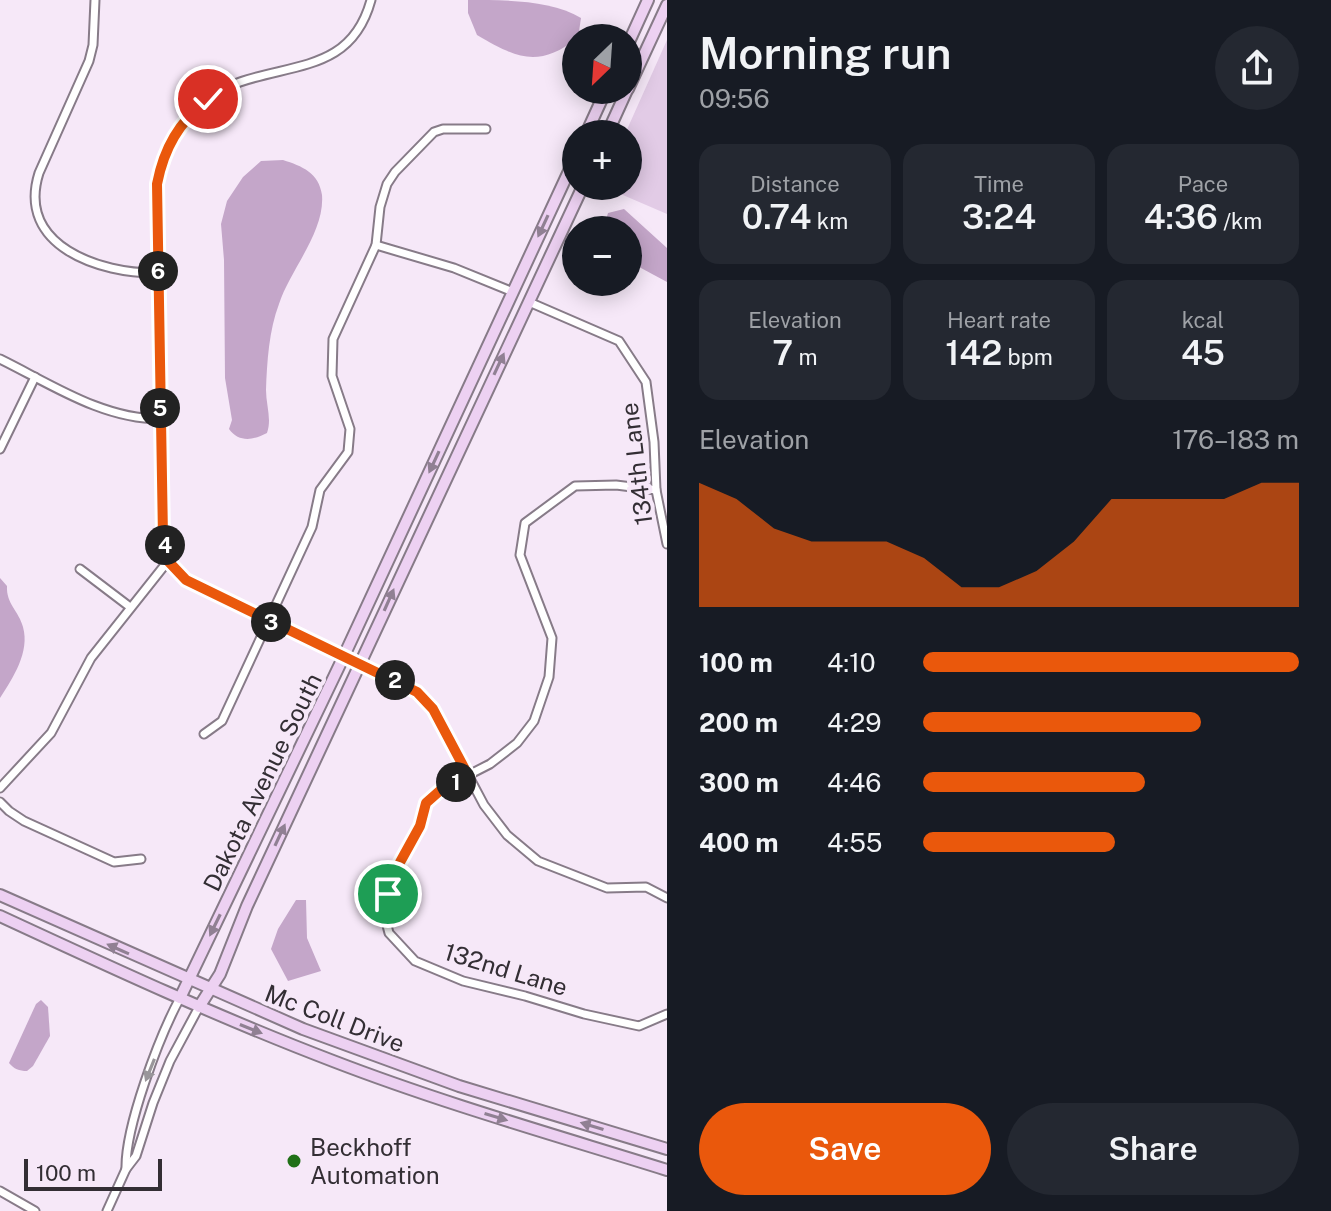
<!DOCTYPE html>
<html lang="en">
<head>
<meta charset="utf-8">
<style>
  body { margin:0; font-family:"Public Sans",sans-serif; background:#242831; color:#f1f3f6; height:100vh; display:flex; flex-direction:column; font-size:30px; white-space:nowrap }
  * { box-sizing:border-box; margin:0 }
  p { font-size:26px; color:#9ea1a6 }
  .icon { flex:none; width:44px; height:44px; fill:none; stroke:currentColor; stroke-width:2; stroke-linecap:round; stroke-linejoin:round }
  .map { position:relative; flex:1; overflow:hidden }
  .panel { display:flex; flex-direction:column; background:#171b24; width:664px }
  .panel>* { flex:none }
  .needle { width:52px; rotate:205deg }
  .tools { position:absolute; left:562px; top:24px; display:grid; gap:16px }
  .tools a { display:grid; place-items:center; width:80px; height:80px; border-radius:50%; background:#171b24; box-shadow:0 4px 20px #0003; font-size:40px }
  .scale { position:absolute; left:24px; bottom:20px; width:138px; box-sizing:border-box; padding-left:8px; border:4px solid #332e34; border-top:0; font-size:22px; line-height:28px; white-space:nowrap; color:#332e34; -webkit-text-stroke:6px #f6e8f8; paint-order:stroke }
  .pin { position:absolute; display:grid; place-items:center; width:68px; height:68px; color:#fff; margin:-34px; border:4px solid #fff; border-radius:50%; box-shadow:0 2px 8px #0007 }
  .km { position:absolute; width:40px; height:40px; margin:-20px; border-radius:50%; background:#222; color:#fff; font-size:22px; line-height:40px; text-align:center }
  .round { display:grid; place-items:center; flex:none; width:84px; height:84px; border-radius:42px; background:#242831 }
  .summary { display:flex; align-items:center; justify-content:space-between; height:136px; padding:0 32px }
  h1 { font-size:44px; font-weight:600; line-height:60px }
  .metrics { display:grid; grid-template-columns:repeat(3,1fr); gap:12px; height:136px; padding:8px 32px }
  .metrics div { display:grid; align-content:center; border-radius:20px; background:#242831; text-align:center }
  .metrics b { font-size:34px; font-weight:600 }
  .metrics small { font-size:22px; font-weight:400 }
  .metrics p { font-size:22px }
  .chart { height:224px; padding:16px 32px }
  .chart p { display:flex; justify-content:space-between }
  .chart svg { width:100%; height:144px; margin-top:8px; fill:#ea580c; opacity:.7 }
  .button { display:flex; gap:16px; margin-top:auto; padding:16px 32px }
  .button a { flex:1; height:92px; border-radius:48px; background:#ea580c; color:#fff; font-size:32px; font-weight:600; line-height:92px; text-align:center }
  .button a+a { background:#242831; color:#f1f3f6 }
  ul { padding:0 32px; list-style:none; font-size:26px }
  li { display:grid; grid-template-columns:128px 96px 1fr; align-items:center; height:60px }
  li i { height:20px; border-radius:10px; background:#ea580c }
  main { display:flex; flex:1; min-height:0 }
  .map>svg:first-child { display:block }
</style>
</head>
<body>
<main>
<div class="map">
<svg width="667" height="1211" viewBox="0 0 667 1211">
  <rect width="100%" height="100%" fill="#f6e8f8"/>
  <polygon fill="#e2cbe6" points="667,40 667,214 602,186 628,186 628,134 625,134"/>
  <g fill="#c4a6c9">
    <path d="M468,0c36,0 84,0 113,18l-3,20c-40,30 -60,21 -101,-3l-9,-22z"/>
    <path d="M283,160c19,6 36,13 39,35 3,37 -32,75 -43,109 -10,26 -12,58 -13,86 0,15 6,29 1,43 -13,7 -28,10 -38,-4l3,-9 -7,-42 -1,-118 -3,-36 6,-23 16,-24 18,-16z"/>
    <polygon points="624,209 667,248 667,282 628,261 628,230 603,230 608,213"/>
    <path d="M0,578l7,8c-1,18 12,25 16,41 7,25 -10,51 -23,71z"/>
    <polygon points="296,900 306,900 307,938 321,971 288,981 271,949 278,929"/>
    <path d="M41,1000l7,7 2,29 -17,30 -6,5c-8,0 -13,-2 -18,-8l27,-59z"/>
  </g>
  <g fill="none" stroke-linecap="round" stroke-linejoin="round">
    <defs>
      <g id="street">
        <path d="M95,0l-2,45 -4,16 -50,112c-23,73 61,101 119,100"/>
        <polyline points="376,245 454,268 513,292"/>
        <polyline points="529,302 619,341 646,382 654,442 656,490 667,544"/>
        <path d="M0,359c51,25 102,60 160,60"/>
        <polyline points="0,449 35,377"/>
        <polyline points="656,490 616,485 575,486 525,523 520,555 552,638 549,677 534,721 517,743 490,764 443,788 426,803 420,826 393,875 388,894 384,914 389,933 415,961 463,981 525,996 584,1014 639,1026 667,1014"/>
        <polyline points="168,561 186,580 197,586 417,692 433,709 484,805 507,835 538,861 607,888 646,887 667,898"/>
        <polyline points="80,569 130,607"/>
        <polyline points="204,734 222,721 312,527 320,490 348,452 350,429 332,376 333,339 376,245 380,207 387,184 395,172 434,132 443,129 486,129"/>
        <path d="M0,788l51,-55 40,-75 77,-97 -5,-24 -7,-338c3,-52 32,-99 84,-117 55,-19 112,-12 131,-82"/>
        <polyline points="0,802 9,811 24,821 114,862 141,859"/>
        <path d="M126,1169c-1,-42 33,-132 54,-171"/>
        <polyline points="0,1191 35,1211"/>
        <polyline points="107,1211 126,1169 136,1156 153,1103 170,1061 199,1007"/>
      </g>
      <g id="secondary">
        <polyline points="628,44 648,0"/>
        <polyline points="628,89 667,5"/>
        <polyline points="586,134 606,90"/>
        <polyline points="607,134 627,90"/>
        <polyline points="0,895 303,1029 459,1086 667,1149"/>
        <path d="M0,916c110,51 220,102 333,145 109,42 222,74 334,109"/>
        <polyline points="180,998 343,658 576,156"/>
        <polyline points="199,1007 220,974 247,906 583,186"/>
      </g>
    </defs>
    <use href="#street" stroke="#877b88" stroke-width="11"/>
    <use href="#secondary" stroke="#877b88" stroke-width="14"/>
    <use href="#street" stroke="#fff" stroke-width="7"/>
    <use href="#secondary" stroke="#edd1f2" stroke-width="10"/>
  </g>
  <defs><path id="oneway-solid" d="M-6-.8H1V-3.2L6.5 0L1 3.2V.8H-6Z" transform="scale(2)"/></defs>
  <g fill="#908093">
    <use href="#oneway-solid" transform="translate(543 226) rotate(115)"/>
    <use href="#oneway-solid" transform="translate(499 364) rotate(-65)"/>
    <use href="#oneway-solid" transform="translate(434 462) rotate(115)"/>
    <use href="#oneway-solid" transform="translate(389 600) rotate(-66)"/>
    <use href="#oneway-solid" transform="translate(280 835) rotate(-65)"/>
    <use href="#oneway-solid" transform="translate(215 925) rotate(116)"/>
    <use href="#oneway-solid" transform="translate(118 949) rotate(-156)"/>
    <use href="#oneway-solid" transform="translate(251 1029) rotate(22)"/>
    <use href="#oneway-solid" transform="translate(496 1117) rotate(17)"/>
    <use href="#oneway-solid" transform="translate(592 1126) rotate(-163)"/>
  </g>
  <use fill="#99969a" href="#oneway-solid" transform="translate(150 1070) rotate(112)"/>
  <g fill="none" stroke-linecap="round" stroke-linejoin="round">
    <defs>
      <path id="route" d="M208,99c-29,23 -44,49 -51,85l6,353 5,24 18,19 231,112 16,17 35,66 -25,13 -17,15 -6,23 -27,49 -5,19"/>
    </defs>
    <use href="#route" stroke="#fff" stroke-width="16"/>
    <use href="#route" stroke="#ea580c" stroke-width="10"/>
  </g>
  <circle fill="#207017" stroke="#f6e8f8" stroke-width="3" cx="294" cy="1161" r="8"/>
  <g text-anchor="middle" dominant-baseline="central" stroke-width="8" stroke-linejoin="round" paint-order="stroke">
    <g font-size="24" fill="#332e34" stroke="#f6e8f8">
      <text transform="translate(636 464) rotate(-97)">134th Lane</text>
      <text transform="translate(262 782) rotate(-64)">Dakota Avenue South</text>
      <text transform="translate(506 969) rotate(17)">132nd Lane</text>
      <text transform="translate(335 1018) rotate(21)">Mc Coll Drive</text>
    </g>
    <g font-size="24" fill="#332e34" stroke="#f6e8f8" text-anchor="start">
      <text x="310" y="1147">Beckhoff<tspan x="310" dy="28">Automation</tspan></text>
    </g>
  </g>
</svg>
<div class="tools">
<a><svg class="needle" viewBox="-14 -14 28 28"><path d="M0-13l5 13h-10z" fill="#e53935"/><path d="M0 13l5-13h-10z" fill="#9ea1a6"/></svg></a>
<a>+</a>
<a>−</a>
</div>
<div class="scale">100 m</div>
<div class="pin" style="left:388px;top:894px;background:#1e9e55"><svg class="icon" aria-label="arrive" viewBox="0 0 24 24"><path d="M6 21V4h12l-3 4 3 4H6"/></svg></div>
<div class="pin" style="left:208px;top:99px;background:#d93025"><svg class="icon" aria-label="check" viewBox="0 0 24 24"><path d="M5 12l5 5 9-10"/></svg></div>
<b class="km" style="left:456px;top:782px">1</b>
<b class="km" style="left:395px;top:680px">2</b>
<b class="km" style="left:271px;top:622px">3</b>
<b class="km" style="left:165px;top:545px">4</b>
<b class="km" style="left:160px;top:408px">5</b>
<b class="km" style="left:158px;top:271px">6</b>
</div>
<section class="panel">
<div class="summary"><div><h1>Morning run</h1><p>09:56</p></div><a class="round"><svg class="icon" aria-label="share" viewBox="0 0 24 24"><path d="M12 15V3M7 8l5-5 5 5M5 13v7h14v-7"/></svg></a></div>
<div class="metrics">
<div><p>Distance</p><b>0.74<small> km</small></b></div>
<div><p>Time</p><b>3:24</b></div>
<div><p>Pace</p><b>4:36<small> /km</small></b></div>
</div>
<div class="metrics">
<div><p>Elevation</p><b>7<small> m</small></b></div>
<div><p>Heart rate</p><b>142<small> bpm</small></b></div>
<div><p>kcal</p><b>45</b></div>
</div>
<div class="chart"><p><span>Elevation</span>176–183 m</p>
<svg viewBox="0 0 160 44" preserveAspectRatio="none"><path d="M0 44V6L10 11L20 20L30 24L40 24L50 24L60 29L70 38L80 38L90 33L100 24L110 11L120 11L130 11L140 11L150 6L160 6V44z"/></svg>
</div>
<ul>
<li><b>100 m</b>4:10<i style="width:100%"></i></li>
<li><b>200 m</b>4:29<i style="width:74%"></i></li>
<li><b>300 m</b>4:46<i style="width:59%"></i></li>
<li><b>400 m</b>4:55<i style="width:51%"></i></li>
</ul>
<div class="button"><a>Save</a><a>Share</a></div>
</section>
</main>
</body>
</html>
